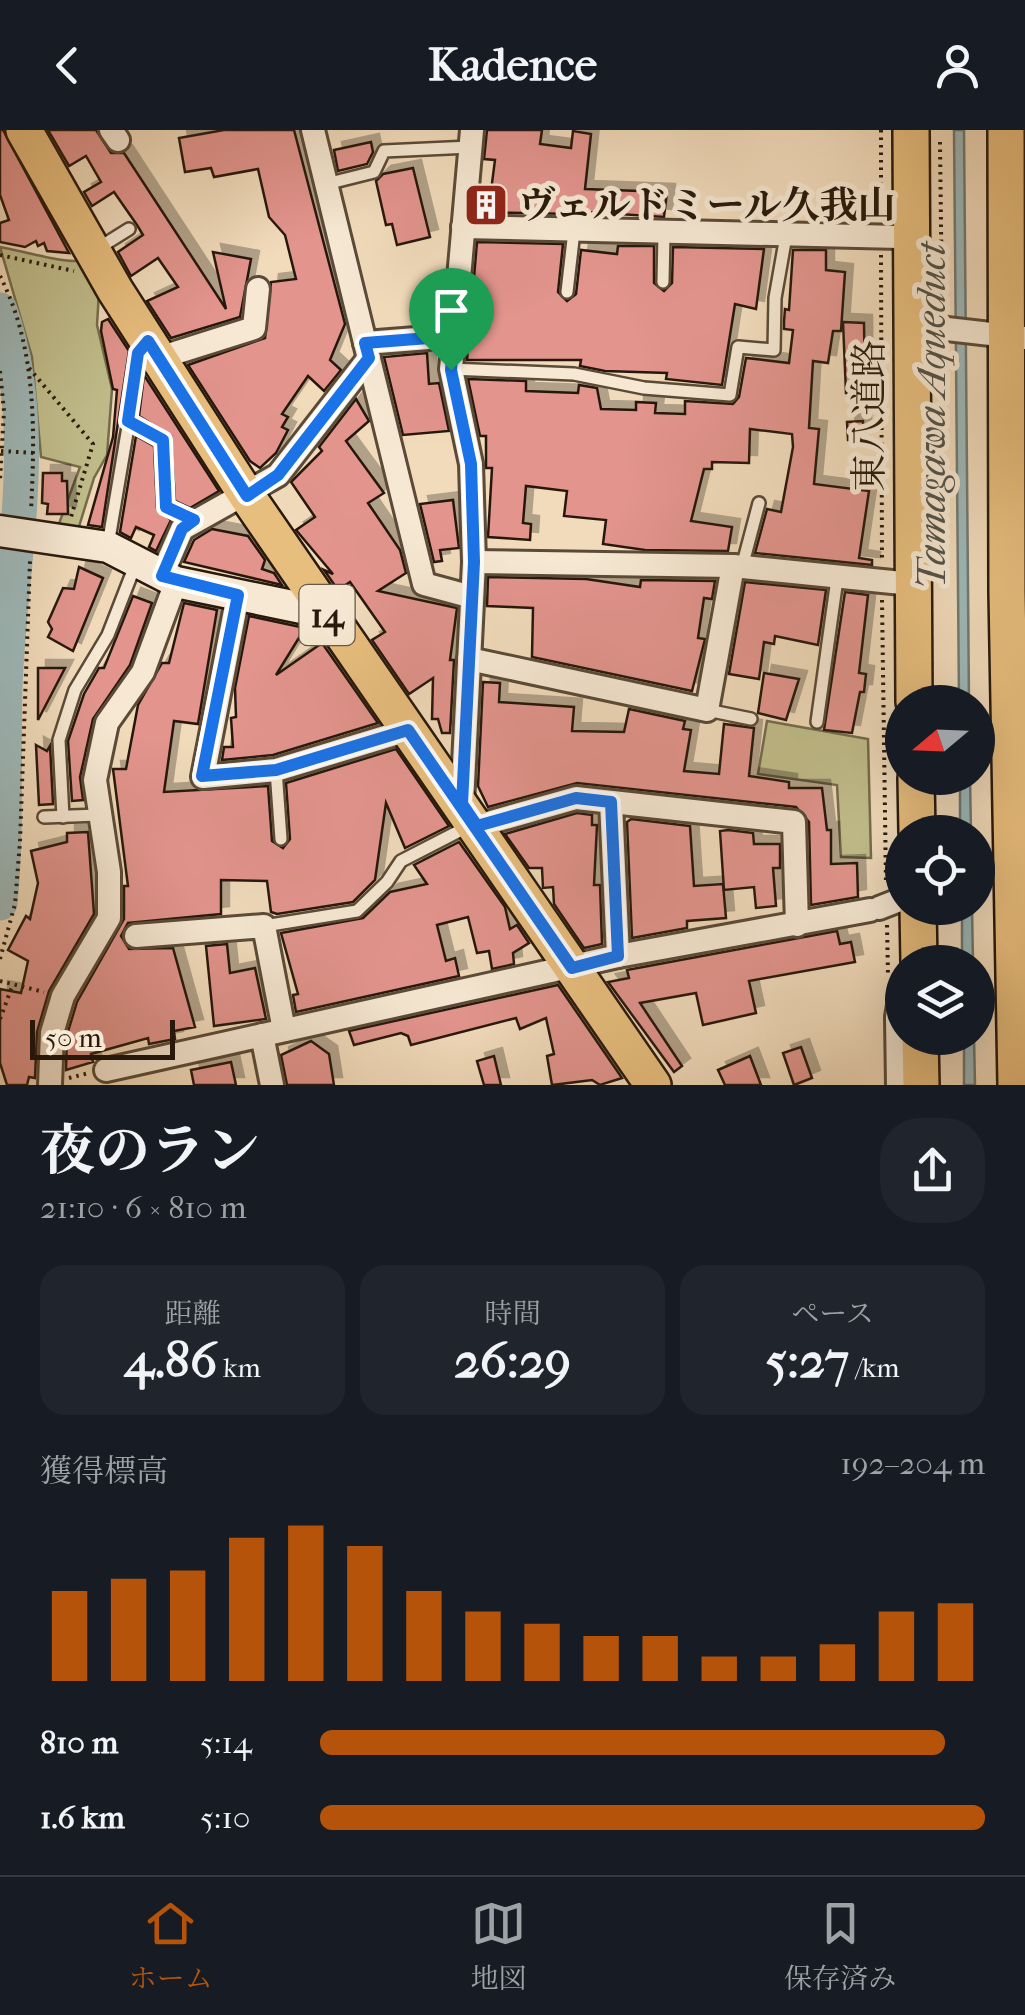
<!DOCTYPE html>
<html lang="ja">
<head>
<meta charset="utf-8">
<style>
  body { margin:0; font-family:"IM FELL French Canon","Noto Serif JP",serif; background:#20242c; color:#f1f3f6; height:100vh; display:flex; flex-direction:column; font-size:38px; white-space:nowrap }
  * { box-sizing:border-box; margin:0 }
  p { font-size:32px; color:#9ea1a6 }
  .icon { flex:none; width:55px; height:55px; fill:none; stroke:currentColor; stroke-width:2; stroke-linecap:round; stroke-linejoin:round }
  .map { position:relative; height:955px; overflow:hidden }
  .details { display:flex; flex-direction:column; background:#171b24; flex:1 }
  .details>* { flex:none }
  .needle { width:65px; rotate:251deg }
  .controls { position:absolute; left:885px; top:555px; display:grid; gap:20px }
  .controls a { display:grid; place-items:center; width:110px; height:110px; border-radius:50%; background:#171b24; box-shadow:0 10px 40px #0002; font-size:50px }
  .scale { position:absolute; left:30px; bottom:25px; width:145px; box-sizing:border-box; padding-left:10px; border:5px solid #28190b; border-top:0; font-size:28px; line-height:35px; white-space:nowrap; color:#28190b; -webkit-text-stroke:8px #f6e8d3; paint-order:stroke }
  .pin { position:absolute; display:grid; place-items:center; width:85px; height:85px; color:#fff; margin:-102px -42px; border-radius:50% 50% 50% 0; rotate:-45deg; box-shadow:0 0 10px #0007 }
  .pin .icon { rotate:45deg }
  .round { display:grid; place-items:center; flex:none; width:105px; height:105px; border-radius:40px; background:#20242c }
  .summary { display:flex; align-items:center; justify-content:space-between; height:170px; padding:0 40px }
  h1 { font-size:55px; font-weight:700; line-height:75px }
  .stats { display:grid; grid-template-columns:repeat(3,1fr); gap:15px; height:170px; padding:10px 40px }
  .stats div { display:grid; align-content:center; border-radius:25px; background:#20242c; text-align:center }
  .stats b { font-size:50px; font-weight:700 }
  .stats small { font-size:28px; font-weight:400 }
  .stats p { font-size:28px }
  .chart { height:280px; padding:20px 40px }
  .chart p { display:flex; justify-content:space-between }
  .chart svg { width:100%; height:180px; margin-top:10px; stroke:#b45309; stroke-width:6 }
  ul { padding:0 40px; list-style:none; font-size:32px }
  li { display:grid; grid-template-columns:160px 120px 1fr; align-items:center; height:75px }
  li i { height:25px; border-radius:12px; background:#b45309 }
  header { display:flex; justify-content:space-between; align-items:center; height:130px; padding:0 40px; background:#171b24; font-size:45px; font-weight:700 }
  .dock { display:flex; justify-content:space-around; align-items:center; height:140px; border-top:2px solid #363941; background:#171b24; font-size:28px; color:#9ea1a6 }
  .dock a { display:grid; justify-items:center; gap:5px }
  .dock .active { color:#b45309 }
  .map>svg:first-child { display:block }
</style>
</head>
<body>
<header><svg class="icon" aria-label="back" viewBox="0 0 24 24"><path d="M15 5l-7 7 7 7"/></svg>Kadence<svg class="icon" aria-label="person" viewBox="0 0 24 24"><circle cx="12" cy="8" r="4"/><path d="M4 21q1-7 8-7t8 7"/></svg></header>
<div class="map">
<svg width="1025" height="955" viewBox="0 0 1025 955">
  <defs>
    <filter id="shadow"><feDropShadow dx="8" dy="-8" stdDeviation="0" flood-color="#0004"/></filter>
  </defs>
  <rect width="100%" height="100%" fill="#f1dbbb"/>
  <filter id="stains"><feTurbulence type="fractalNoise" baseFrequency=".002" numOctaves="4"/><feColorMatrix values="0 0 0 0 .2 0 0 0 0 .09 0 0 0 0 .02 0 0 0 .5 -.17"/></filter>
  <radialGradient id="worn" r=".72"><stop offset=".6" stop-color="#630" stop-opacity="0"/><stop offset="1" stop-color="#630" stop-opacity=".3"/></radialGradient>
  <g fill="#c1be8c" stroke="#746c4c" stroke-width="2.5">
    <path d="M0,117c19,3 69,18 81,13l18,32 -2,33 15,64 -5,66 -13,23 -17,55 -20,-4 23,-62 -39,-10 -9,-100z"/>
    <polygon points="767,591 868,609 871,728 841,727 837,655 758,644"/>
  </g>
  <g fill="#9eb9ba" stroke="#6f7974" stroke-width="2.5">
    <polygon points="954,0 964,0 969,572 959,572"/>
    <polygon points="960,648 970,648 971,702 960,702"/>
    <polygon points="962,778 972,778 973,832 962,832"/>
    <polygon points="964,908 974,908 975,955 964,955"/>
  </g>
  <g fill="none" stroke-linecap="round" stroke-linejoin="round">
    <path stroke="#9eb9ba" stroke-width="35" d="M0,180c43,122 9,253 5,379 -2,72 2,143 -5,214"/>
  </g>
  <g fill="#e2948d" stroke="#28190b" stroke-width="2.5" filter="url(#shadow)">
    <polygon points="0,0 3,0 69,123 47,121 44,113 38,116 36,111 25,117 0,112 0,93 9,90 0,65"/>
    <polygon points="48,0 96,0 111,23 124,23 226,179 213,122 251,129 240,187 171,208 147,171 178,157 158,128 131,146 118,122 143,105 137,95 114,62 92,76 84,62 101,52 86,26 69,36"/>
    <polygon points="224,0 294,0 345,194 330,230 341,240 324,261 308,246 282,284 288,287 282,297 288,300 276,323 260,338 250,331 188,235 265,208 271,152 296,149 285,105 269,87 258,39 214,47 211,38 185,42 179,8"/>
    <polygon points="487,0 542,0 540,14 571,18 573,1 591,4 585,59 667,62 664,87 573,81 572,84 480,82 482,63 491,61 495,30 484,29"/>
    <polygon points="371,12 373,22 367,34 338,41 334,20"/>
    <polygon points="413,38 430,107 397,115 392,94 386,95 376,51 383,44"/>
    <polygon points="477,112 563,114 558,162 567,171 576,164 581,120 617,124 618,116 654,116 654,153 664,161 672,153 673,117 764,119 756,179 735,174 722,255 666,249 667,243 605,241 580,236 581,230 467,230"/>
    <polygon points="793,120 826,120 826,140 845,142 841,201 833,201 828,233 813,231 809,298 819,299 814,354 869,361 859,428 872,430 872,435 755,423 767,379 781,382 793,317 792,304 750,299 749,333 712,332 712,339 704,339 691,391 732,397 728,421 645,420 603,414 606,390 564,386 567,361 526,356 523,393 531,394 530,410 488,407 492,338 486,338 486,306 480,306 468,249 526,251 526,261 578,263 579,255 597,258 601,279 636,280 636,272 656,273 655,283 685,284 685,271 733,274 739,267 746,228 789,233 793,200 784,199 784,192 785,179 789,180"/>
    <polygon points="440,161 440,190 423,191 421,162"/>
    <polygon points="108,189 129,221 102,397 88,395 113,307 117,260 113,259 101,201 102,192"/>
    <polygon points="843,192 864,193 865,264 846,263"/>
    <polygon points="427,223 429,254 439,253 449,301 403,305 384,227"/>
    <polygon points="144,245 219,361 190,378 175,371 171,306 139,286"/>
    <polygon points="356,269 369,291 346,311 384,363 368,373 400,420 406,443 378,461 457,478 450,530 454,530 450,603 442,603 438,589 432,589 433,548 409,564 372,510 385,502 350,452 338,460 324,440 333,444 296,400 315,387 291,352 322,321 319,317"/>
    <polygon points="863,291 864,309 848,310 847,292"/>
    <polygon points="136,306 154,316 157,378 171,390 156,421 149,417 154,405 136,397 131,408 120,402"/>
    <polygon points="43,343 62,343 62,351 67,351 68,384 47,384 48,374 42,373"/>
    <polygon points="453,370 459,418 440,420 442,431 434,432 420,374"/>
    <polygon points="212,399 248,406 265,430 262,439 274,443 282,455 184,432 194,410"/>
    <polygon points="79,437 103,448 73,521 48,507 52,499 48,492 63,458 74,459"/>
    <polygon points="488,447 586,449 640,457 641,450 715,451 712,469 704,468 698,508 705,509 692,561 532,527 533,478 487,476"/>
    <polygon points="745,452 826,460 818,515 775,506 774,514 764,512 759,549 729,544"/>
    <polygon points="845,462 868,465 859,543 866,544 864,562 860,562 852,603 824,600"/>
    <polygon points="133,466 152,473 130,535 93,589 80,647 83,670 72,671 68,611 84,564 99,538 104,538"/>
    <polygon points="184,473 217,480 198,594 174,591 164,662 268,656 272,711 283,718 290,709 286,653 396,619 449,696 405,718 386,673 375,750 353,772 277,784 271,782 267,751 221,750 221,784 128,793 121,806 129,819 173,818 195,897 174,901 175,909 149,914 148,908 91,924 93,932 66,940 67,905 77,872 124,789 124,756 128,756 113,639 126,639 138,575 162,533 169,533"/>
    <polygon points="249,486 305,498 276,545 322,513 378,593 273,625 222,630 224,617 233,617 231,588 236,587 235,558"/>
    <polygon points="38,538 65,538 38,590"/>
    <polygon points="764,543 799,549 786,590 758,583"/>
    <polygon points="483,552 500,553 499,572 574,577 572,601 624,602 629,579 685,591 683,599 691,600 684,641 719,644 724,594 754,598 749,646 789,652 789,658 822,658 827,700 831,700 831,734 857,733 858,767 811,775 809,692 796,677 577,653 488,677 478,656"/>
    <polygon points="36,615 47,621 50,616 53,674 39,675"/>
    <polygon points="577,683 592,685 592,695 597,695 594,755 600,755 602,814 584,818 554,774 553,757 543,758 542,738 529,738 505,704"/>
    <polygon points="631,689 690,696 694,756 723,754 726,788 687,791 687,798 632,808 627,692"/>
    <polygon points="728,700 753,703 754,714 780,714 780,738 773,738 776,776 756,778 754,757 724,760 720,701"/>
    <polygon points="88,702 94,784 49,861 37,902 35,948 29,947 27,955 7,955 0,933 0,859 21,863 28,831 8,820 26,786 30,789 38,753 31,721 67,712 67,703"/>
    <polygon points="459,712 505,777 510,799 517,795 529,813 513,823 514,834 492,839 489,821 477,823 468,787 437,795 446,831 455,828 459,846 296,882 293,865 298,864 281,803 363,788 390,762 427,754 414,735"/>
    <polygon points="837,801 840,814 851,812 855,832 749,851 756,883 703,895 696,863 640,873 682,936 674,942 608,852 629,848 627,840"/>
    <polygon points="227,814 230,843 255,838 266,889 214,896 206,816"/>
    <polygon points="558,855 622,948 600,955 592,950 552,955 547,926 554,924 546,888 520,899 516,888 411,915 408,906 401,903 354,915 349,901"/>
    <polygon points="311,911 329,924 334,955 287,955 281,925"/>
    <polygon points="801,917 812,948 794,955 783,923"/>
    <polygon points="494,926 501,955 484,955 477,931"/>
    <polygon points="750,926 761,955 725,955 718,940"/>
    <polygon points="231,932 236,955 194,955 191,940"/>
  </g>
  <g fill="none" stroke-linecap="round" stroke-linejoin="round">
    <defs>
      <g id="lane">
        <polyline points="326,54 374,42 384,21 470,17"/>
        <polyline points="97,119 129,99"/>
        <polyline points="663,152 664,104"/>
        <polyline points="567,162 574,101"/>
        <polyline points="144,216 138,223 129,291 163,310 166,377 194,390"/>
        <polyline points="451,239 574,244 644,258 730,265 738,217 774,220 775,168 786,106"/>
        <polyline points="108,415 129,291"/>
        <polyline points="742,437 759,373"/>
        <polyline points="707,580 751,589"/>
        <polyline points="817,592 837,449"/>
        <polyline points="276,640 281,709"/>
        <polyline points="44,687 99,685"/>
        <polyline points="63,687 59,610 75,560 108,505 136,433"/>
        <polyline points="264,796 357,781 387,752 401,731 467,697"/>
      </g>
      <g id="street">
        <polyline points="111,0 118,10"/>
        <polyline points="313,0 424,454 472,467"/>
        <polyline points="463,97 900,107 911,99"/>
        <polyline points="912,195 1025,208"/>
        <polyline points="365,213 454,206"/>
        <polyline points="159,228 254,198 258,159"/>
        <polyline points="474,432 733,436 912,454"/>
        <polyline points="161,447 182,399 278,345 369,228"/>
        <polyline points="238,465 203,647 276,640 408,600"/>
        <polyline points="469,529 707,580 733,436"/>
        <polyline points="611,672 618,826"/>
        <polyline points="462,674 474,432 471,334 451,239 472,0"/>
        <polyline points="477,696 576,668 794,692 797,795"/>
        <polyline points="879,778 902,769"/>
        <polyline points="136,806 264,796 284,900"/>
        <polyline points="262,905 272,955"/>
        <polyline points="106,940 618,826 870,780"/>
        <polyline points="50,955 52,903 63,866 109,788 109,742 95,650 107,593 143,542 176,452"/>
        <polyline points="898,955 897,887 902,858"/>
      </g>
      <polyline id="secondary" points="0,401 108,417 176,452 326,483"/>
      <g id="primary">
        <polyline points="24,0 115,160 247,366 653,955"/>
        <polyline points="911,0 914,572"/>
        <polyline points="1006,0 1007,462 1016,955"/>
        <polyline points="916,648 917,702"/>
        <polyline points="918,778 919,832"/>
        <polyline points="920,908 921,955"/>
      </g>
    </defs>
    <use href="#lane" stroke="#5a4a37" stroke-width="16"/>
    <use href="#street" stroke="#5a4a37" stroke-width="28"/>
    <use href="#secondary" stroke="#28190b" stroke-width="35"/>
    <use href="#primary" stroke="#28190b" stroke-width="40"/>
    <g stroke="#28190b" stroke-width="4" stroke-dasharray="2.5 5" stroke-linecap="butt">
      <polyline points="881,0 881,85"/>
      <polyline points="940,12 942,178"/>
      <polyline points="0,125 74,141"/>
      <polyline points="881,125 882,430"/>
      <path d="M0,146c37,72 35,156 31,235"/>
      <polyline points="29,238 93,314 71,387"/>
      <polyline points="0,241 4,281 0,350"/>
      <polyline points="942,318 943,217"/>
      <polyline points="1,321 34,323"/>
      <polyline points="882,470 886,755"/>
      <polyline points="887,795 888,845"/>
      <polyline points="0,829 15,774 20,712 30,431"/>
      <polyline points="0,851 44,862"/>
      <polyline points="0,889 13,854"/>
      <polyline points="69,948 89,943"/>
    </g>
    <use href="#lane" stroke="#f6e8d3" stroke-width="11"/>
    <use href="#street" stroke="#f6e8d3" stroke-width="22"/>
    <use href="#secondary" stroke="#f6e8d3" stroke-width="30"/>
    <use href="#primary" stroke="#e8be7e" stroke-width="35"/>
  </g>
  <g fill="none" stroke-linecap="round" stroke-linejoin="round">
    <defs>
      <polyline id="route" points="451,240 454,206 365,213 369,228 278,345 247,366 148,211 138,223 128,291 163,310 166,377 194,390 182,399 162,446 238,465 202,646 276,640 408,600 572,838 618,826 611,672 576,668 477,696 462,674 474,432 471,334 451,240"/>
    </defs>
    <use href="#route" stroke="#fff" stroke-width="20"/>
    <use href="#route" stroke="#1a73e8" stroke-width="12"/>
  </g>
  <defs>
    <symbol id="building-square" viewBox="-11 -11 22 22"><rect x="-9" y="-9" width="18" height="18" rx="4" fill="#8f2418" stroke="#f6e8d3"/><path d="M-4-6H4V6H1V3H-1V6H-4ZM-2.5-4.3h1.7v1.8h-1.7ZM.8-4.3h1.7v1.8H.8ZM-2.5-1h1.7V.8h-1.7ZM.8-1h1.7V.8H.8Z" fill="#fff"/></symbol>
  </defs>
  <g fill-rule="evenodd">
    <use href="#building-square" x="461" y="50" width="50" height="50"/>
  </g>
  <g text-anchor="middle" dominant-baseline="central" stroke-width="10" stroke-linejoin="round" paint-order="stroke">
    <rect fill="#f6e8d3" stroke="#665747" stroke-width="2.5" x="299.5" y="455" width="55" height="60" rx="8"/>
    <g font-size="35" font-weight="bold" fill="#28190b">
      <text x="327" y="485">14</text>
    </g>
    <g font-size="38" font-weight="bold" fill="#28190b" stroke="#f6e8d3" text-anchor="start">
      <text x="518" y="75">ヴェルドミール久我山</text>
    </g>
    <g font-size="38" fill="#28190b" stroke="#f6e8d3">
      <text transform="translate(869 286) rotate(-90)">東八道路</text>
    </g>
    <g font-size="40" font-style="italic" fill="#515148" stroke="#f6e8d3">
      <text transform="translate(932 286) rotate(-90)">Tamagawa Aqueduct</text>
    </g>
  </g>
  <rect width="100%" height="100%" filter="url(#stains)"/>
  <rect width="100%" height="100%" fill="url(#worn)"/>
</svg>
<div class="controls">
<a><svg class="needle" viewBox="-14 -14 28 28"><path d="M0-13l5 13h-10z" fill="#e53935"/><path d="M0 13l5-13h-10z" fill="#9ea1a6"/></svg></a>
<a><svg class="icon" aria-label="locate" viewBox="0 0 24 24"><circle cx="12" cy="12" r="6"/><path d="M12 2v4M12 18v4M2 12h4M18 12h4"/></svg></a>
<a><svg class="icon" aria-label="layers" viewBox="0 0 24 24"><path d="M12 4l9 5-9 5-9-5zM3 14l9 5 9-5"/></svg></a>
</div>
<div class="scale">50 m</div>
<div class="pin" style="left:451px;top:240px;background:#1e9e55"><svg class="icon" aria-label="arrive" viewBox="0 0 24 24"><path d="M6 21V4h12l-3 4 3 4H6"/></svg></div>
</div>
<section class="details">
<div class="summary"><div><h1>夜のラン</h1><p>21:10 · 6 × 810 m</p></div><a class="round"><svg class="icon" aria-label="share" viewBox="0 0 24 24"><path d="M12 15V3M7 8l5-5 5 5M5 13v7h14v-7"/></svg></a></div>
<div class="stats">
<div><p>距離</p><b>4.86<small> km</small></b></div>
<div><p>時間</p><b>26:29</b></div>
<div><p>ペース</p><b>5:27<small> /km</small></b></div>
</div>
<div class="chart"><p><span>獲得標高</span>192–204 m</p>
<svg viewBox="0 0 160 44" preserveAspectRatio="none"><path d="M5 44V22M15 44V19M25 44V17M35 44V9M45 44V6M55 44V11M65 44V22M75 44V27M85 44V30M95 44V33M105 44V33M115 44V38M125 44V38M135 44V35M145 44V27M155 44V25"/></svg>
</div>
<ul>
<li><b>810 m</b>5:14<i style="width:94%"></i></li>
<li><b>1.6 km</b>5:10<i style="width:100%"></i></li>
</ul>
</section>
<nav class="dock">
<a class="active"><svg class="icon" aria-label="home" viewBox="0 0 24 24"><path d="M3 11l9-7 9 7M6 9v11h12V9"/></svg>ホーム</a>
<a><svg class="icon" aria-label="map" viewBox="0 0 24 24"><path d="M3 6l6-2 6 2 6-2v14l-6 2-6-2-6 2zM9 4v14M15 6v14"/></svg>地図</a>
<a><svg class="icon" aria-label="saved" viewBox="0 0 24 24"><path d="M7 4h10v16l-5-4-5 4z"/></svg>保存済み</a>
</nav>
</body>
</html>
